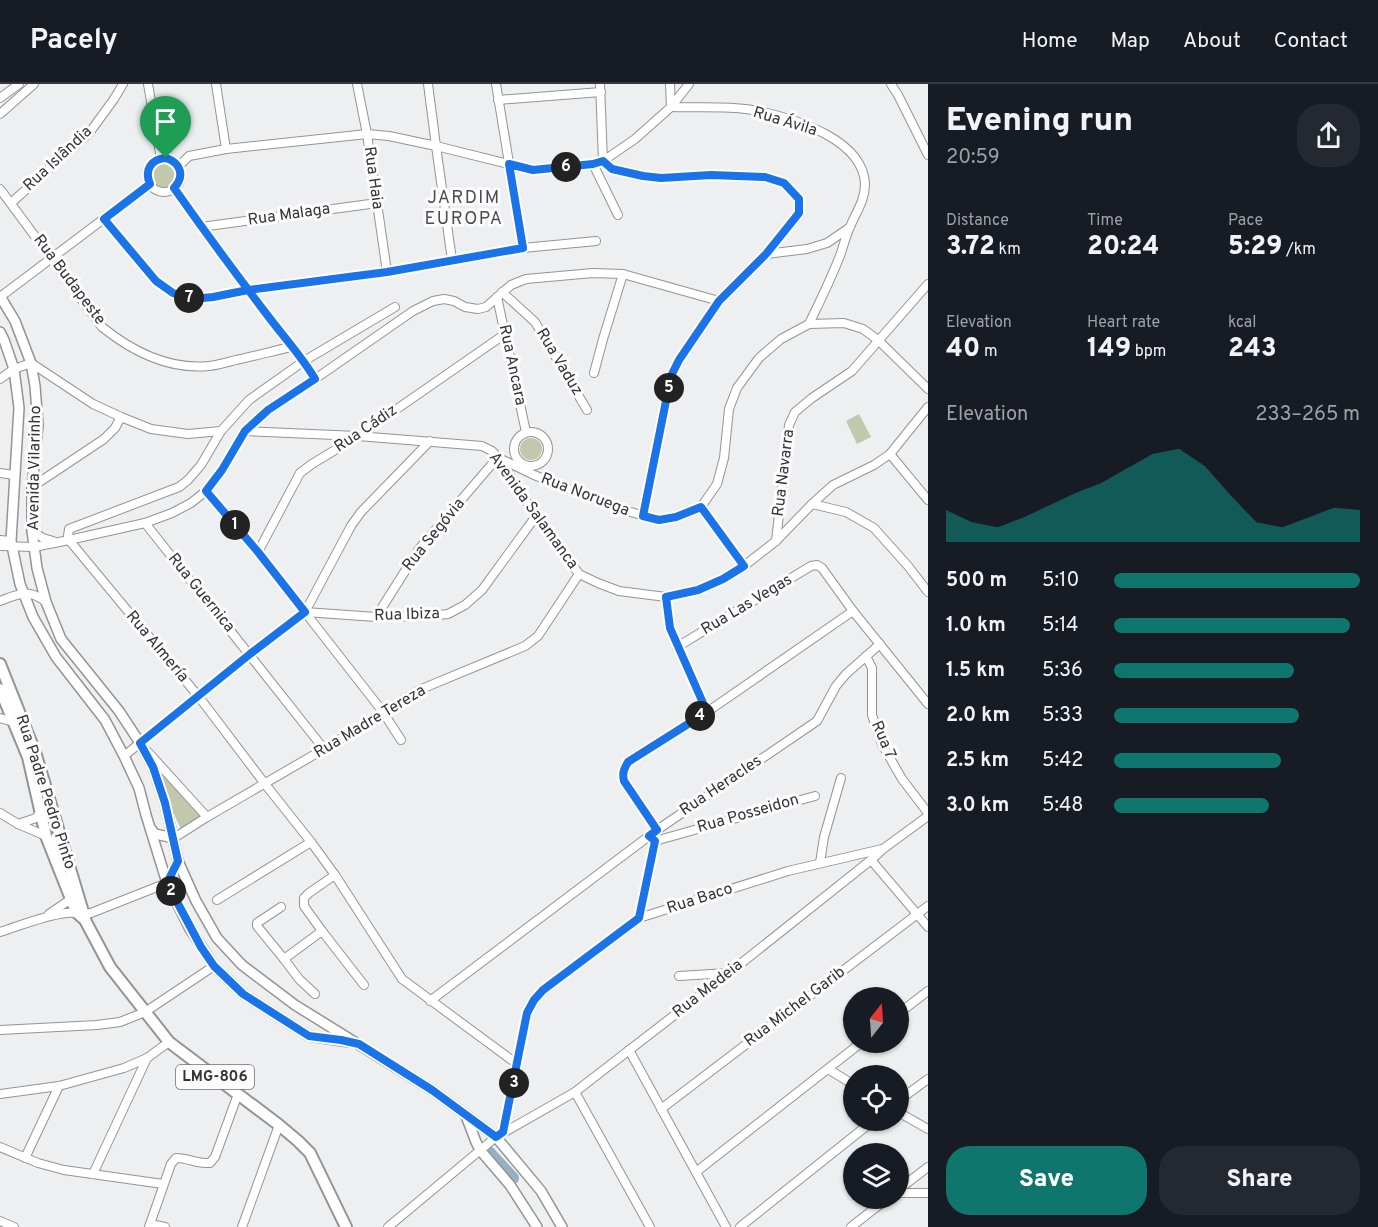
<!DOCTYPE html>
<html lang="en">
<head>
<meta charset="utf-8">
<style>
  body { margin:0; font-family:Overpass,sans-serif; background:#242831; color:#f1f3f6; height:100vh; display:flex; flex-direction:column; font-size:22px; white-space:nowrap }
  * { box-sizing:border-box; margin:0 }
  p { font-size:20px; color:#9ea1a6 }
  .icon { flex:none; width:33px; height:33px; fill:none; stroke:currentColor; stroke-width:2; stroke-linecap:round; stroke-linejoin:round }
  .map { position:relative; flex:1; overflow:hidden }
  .sheet { display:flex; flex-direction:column; background:#171b24; width:450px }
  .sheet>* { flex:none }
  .needle { width:39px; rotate:17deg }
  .fabs { position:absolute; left:843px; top:903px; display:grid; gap:12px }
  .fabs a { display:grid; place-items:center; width:66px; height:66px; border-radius:50%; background:#171b24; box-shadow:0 2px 4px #0004; font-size:30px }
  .pin { position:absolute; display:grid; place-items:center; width:51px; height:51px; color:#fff; margin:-62px -26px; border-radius:50% 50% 50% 0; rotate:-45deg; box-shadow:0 0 6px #0007 }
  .pin .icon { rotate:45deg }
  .km { position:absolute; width:30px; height:30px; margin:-15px; border-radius:50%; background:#222; color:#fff; font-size:16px; line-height:30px; text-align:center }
  .round { display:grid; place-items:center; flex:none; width:63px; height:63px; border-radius:24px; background:#242831 }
  .headline { display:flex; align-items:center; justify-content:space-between; height:102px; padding:0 18px }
  h1 { font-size:33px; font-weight:800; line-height:45px }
  .figures { display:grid; grid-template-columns:repeat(3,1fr); gap:9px; height:102px; padding:6px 18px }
  .figures div { display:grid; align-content:center }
  .figures b { font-size:26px; font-weight:800 }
  .figures small { font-size:16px; font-weight:400 }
  .figures p { font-size:16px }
  .chart { height:168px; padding:12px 18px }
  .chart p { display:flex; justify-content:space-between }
  .chart svg { width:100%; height:108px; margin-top:6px; fill:#0f766e; opacity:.7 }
  .cta { display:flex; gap:12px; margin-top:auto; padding:12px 18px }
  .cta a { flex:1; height:69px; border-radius:24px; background:#0f766e; color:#fff; font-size:24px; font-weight:800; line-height:69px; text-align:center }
  .cta a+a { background:#242831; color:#f1f3f6 }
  ul { padding:0 18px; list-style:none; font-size:20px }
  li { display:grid; grid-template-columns:96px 72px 1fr; align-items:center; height:45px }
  li i { height:15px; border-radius:8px; background:#0f766e }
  header { display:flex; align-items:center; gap:36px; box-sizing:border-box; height:84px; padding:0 30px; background:#171b24; border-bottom:2px solid #363941 }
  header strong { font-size:28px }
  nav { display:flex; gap:33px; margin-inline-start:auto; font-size:21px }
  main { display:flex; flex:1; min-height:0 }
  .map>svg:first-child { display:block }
</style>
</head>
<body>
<header>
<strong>Pacely</strong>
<nav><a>Home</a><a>Map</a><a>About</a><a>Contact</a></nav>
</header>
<main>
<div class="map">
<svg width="928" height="1143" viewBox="0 0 928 1143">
  <rect width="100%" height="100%" fill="#eeeff0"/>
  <g fill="#c2c8ac">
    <path d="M161,76c12,1 18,8 17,19h2l-4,7c-4,2 -8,5 -13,4 -19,-1 -19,-24 -2,-30z"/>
    <polygon points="859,330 871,353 857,360 846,337"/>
    <circle cx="531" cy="365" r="11"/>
    <polygon points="145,667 205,733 181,745"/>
  </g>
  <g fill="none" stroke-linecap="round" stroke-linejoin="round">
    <polyline stroke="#95afc3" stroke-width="12" points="489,1068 513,1094"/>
    <defs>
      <g id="minor">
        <polyline points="148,0 161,75"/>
        <polyline points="216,0 226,65"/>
        <polyline points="357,0 367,50 387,188"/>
        <polyline points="428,0 436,62 452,176"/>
        <polyline points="496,0 523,164"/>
        <polyline points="600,0 603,77 612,85 643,92 661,94 711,91 765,93 784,99 799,115 799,129 766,170 719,217 679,276 671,292 643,432"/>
        <path d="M670,0l1,23c30,1 62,-2 92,5 35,8 100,28 102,72 0,17 -9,28 -15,43 -4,8 -6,17 -9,26 -9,24 -21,48 -32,71"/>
        <polyline points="891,0 898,11 928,71"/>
        <polyline points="0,14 19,0"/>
        <polyline points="498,16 601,8"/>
        <polyline points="0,30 34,0"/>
        <circle cx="164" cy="91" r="17"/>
        <polyline points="593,80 618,131"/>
        <polyline points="178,83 189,72 226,65 367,50 389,52 436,62 533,86 593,80 603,77 635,55 671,23 689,0"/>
        <path d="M174,104c31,44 62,86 94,128 15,21 34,41 47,63"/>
        <path d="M0,105l102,138c31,25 66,43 107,39 9,-1 19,-4 27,-6 19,-4 37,-9 55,-13"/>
        <polyline points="11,119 90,48 114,15 123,0"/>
        <polyline points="104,135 156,197 173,209 192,215 213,213 248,206 387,188 523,164 596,157"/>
        <polyline points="201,143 377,119"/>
        <polyline points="766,170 807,165 827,159 849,144"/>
        <polyline points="502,208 535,238 587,326"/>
        <polyline points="0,213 150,100"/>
        <polyline points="497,213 526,348"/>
        <polyline points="395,223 304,277 249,316 221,347 201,381 188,396 179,403 69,445 68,452 69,456 199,613 265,700 311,758 335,791 402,895 517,980"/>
        <polyline points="594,289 603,255 623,190"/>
        <polyline points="0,295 14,285 31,279 93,320 121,333 151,345 188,350 221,347"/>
        <polyline points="245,347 358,352 482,362 492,367 498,373 536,432 579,490 598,499 619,507 666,513 698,506 723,495 744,482 776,457 812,420 833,401 874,381 890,370 928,323"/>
        <circle cx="531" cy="365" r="17"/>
        <polyline points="890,370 928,416"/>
        <polyline points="499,374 534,391 620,425 659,436 676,433 701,423 717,400 724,374 729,325 737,304 759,274 781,255 809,240 844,239 863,245 878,256 928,305"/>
        <polyline points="0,389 14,391"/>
        <polyline points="32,403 104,355 115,344 121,333"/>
        <polyline points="206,407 258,468 383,628 401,656"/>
        <polyline points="812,420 846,428 874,444 908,482 928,508"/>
        <polyline points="701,423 744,482"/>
        <polyline points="145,439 324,665"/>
        <polyline points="32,447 43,454 53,457"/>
        <polyline points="0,456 11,457"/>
        <polyline points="776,457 789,341 795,328 812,314 852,287 928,200"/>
        <polyline points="0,462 34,463 69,456 145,439 172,429 191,419 206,407 222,386 245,347 268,326 315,295 413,227 433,217 444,215 454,217 465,223 478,225 486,223 511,201 526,195 593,189 623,190 719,217"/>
        <polyline points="258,468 300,389 312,380 358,352 505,250"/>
        <polyline points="666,513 670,544 707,628"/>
        <path d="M0,517c19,-7 28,-13 46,1"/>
        <polyline points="305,528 376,533 429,532 448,530 465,521 482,506 536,432"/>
        <polyline points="376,533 419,465 498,373"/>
        <polyline points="677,563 811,482 817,481 822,484 853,527 928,620"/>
        <polyline points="866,572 872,584 872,631 882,660 902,695 928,729"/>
        <polyline points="0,634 14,638"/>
        <polyline points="148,668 207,733"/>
        <polyline points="124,672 250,570 305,528 351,442 361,428 430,357"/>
        <polyline points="0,729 18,740 46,752 55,761 64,773"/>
        <polyline points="18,740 36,734 41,727"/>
        <path d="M657,746l-33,-49c-2,-8 0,-12 4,-19l79,-50 146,-101"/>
        <polyline points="174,754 207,733 324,665 419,606 525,562 538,552 579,490"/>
        <polyline points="655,757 815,712"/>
        <polyline points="871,776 928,843"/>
        <polyline points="820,779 824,753 841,694"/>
        <polyline points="335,791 309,809 304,814 304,822 322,847 364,901"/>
        <polyline points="217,816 311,758"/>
        <polyline points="281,823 257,839 257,842 284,875 322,847"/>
        <polyline points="49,830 74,813"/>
        <polyline points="639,834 655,757"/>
        <path d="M0,848c22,-7 43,-16 66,-19 9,-1 17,1 25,0l76,-30"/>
        <polyline points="284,875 299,895 315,910"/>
        <polyline points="679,892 728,889"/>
        <polyline points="430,917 657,746 817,637 836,602 846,590 880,560"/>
        <polyline points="898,930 928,907"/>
        <polyline points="0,946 97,941 120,938 145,928 214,882"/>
        <polyline points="629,966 726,1143"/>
        <polyline points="828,985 854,1001"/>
        <polyline points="575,1008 650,1143"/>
        <polyline points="0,1010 59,1002 124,984 147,974 169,958"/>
        <polyline points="898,1017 928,995"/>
        <polyline points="661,1025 928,822"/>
        <polyline points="898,1028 928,1045"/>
        <polyline points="503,1049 527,929 534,916 543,906 639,834 788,787 882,765"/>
        <polyline points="0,1063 38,1079 64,1086 163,1100"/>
        <polyline points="25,1074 59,1002"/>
        <polyline points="696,1088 862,958"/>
        <polyline points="93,1090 147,974"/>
        <polyline points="898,1106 928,1083"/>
        <polyline points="898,1109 928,1109"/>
        <polyline points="0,1137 14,1143"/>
        <polyline points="150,1140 165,1143"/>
        <path d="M149,1143l22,-63 5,-6c12,0 22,6 34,5l5,-6 23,-63"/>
        <polyline points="242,1143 279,1041"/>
        <polyline points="388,1143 496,1053 575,1008 729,889 871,776 883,765 928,732"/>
        <polyline points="740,1143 874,1036"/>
        <polyline points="851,1143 888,1114"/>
      </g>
      <g id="major">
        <polyline points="0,212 15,237 31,279 35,302 38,341 32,403 32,447 37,484 46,518 61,555 119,627 140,659 153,683 165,719 178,777 196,817 217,854 242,881 295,921 432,1006 496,1053 541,1107 562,1143"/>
        <polyline points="0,248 4,256 14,285 19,324 11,457 20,500 33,533 56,573 105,636 124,672 139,704 146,731 167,799 190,845 214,882 243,910 309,952 350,958"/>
        <polyline points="151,745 155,750 174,754"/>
        <polyline points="167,799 178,777"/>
        <polyline points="466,1032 476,1058 480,1066 510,1101 537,1143"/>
      </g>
      <g id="highway">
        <polyline points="0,580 35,668 86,838 110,883 169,958 279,1041 298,1057 310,1069 346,1143"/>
        <polyline points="0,605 28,673 46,752 71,815 76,828 84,835"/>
      </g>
    </defs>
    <use href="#minor" stroke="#939495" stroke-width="10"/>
    <use href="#major" stroke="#939495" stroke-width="12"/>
    <use href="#highway" stroke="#939495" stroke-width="14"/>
    <use href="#minor" stroke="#fff" stroke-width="8"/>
    <use href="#major" stroke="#fff" stroke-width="9"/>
    <use href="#highway" stroke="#fff" stroke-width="10"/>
  </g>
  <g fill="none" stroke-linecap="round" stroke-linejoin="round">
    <defs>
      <path id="route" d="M166,74c15,5 19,18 8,30 31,44 62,86 94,128 15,20 35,42 47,63l-47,31 -23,21 -23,39 -16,21 52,61 47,60 -55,42 -110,89 13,24 12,36 13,58 -11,22 34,64 13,19 29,28 66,42 32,4 18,4 73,46 64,47 7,-5 24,-119 7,-13 9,-10 96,-72 16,-77 -6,-5 8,-6 -33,-49c-2,-8 0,-12 4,-19l79,-50 -37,-84 -4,-31 32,-7 25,-11 21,-13 -43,-59 -25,10 -17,3 -16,-4 28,-140 8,-16 40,-59 47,-47 33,-41v-14l-15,-16 -19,-6 -54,-2 -50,3 -18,-2 -31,-7 -9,-8 -10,3 -60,6 -24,-6 14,84 -136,24 -139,18 -35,7 -21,2 -19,-6 -17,-12 -52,-62 46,-35c-6,-14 1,-25 16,-26"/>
    </defs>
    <use href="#route" stroke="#fff" stroke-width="12"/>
    <use href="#route" stroke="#1a73e8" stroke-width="8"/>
  </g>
  <g text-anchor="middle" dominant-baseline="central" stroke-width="6" stroke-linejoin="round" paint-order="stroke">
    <rect fill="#fcfcfe" stroke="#707071" stroke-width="1.5" x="176" y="981" width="78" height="24" rx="4.5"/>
    <g font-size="15" font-weight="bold" fill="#343435">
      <text x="215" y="993">LMG-806</text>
    </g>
    <g font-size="16" fill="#343435" stroke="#fcfcfe">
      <text transform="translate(785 38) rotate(17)">Rua Ávila</text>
      <text transform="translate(58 75) rotate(-43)">Rua Islândia</text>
      <text transform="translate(373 94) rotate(82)">Rua Haia</text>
      <text transform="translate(289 131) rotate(-8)">Rua Malaga</text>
      <text transform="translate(69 196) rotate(53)">Rua Budapeste</text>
      <text transform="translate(559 278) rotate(59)">Rua Vaduz</text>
      <text transform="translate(512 281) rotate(78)">Rua Ancara</text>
      <text transform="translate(366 345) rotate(-34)">Rua Cádiz</text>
      <text transform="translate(35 384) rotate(-89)">Avenida Vilarinho</text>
      <text transform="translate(784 389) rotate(-83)">Rua Navarra</text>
      <text transform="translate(585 411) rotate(21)">Rua Noruega</text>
      <text transform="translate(533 427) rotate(54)">Avenida Salamanca</text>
      <text transform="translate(434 451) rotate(-51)">Rua Segóvia</text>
      <text transform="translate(201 509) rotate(51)">Rua Guernica</text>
      <text transform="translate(747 521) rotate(-31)">Rua Las Vegas</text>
      <text transform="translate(407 531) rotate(-2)">Rua Ibiza</text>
      <text transform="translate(157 563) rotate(50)">Rua Almería</text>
      <text transform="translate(370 638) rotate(-31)">Rua Madre Tereza</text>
      <text transform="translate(883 656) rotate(67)">Rua 7</text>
      <text transform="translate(721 702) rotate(-34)">Rua Heracles</text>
      <text transform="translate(45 708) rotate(72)">Rua Padre Pedro Pinto</text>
      <text transform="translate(748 730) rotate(-16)">Rua Posseidon</text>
      <text transform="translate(700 815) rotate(-18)">Rua Baco</text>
      <text transform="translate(708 905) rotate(-38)">Rua Medeia</text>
      <text transform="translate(795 923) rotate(-37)">Rua Michel Garib</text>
    </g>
    <g font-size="18" letter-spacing="1.5" fill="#4b4c4d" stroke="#fcfcfe">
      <text x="464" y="114">JARDIM<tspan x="464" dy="21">EUROPA</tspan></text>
    </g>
  </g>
</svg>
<div class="fabs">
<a><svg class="needle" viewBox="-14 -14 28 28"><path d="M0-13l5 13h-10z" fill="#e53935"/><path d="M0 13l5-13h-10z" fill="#9ea1a6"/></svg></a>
<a><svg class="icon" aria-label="locate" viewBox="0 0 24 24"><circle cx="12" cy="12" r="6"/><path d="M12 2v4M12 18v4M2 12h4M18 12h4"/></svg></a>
<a><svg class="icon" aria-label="layers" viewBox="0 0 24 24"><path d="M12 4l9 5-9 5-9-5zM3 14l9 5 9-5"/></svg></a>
</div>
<div class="pin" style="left:166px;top:74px;background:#1e9e55"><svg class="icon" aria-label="arrive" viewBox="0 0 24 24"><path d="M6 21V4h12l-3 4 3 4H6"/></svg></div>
<b class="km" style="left:235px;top:441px">1</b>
<b class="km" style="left:171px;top:807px">2</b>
<b class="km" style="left:514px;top:999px">3</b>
<b class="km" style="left:700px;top:632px">4</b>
<b class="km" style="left:669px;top:304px">5</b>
<b class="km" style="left:566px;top:83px">6</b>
<b class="km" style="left:189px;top:214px">7</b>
</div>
<section class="sheet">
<div class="headline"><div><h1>Evening run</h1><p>20:59</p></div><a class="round"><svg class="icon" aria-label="share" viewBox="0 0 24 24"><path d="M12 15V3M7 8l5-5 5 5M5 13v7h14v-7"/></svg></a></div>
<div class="figures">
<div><p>Distance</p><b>3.72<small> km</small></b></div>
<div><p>Time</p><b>20:24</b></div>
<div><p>Pace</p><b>5:29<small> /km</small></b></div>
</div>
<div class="figures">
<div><p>Elevation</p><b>40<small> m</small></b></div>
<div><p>Heart rate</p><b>149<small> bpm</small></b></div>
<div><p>kcal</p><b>243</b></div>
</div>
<div class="chart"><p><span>Elevation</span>233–265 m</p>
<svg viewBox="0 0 160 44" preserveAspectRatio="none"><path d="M0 44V31L10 36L20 38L30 34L40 29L50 24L60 20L70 14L80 8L90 6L100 13L110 25L120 36L130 38L140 34L150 30L160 31V44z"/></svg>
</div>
<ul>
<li><b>500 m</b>5:10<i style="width:100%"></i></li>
<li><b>1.0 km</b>5:14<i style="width:96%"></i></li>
<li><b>1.5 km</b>5:36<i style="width:73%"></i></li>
<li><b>2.0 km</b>5:33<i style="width:75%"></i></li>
<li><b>2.5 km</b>5:42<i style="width:68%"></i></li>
<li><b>3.0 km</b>5:48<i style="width:63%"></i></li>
</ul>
<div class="cta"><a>Save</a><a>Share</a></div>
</section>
</main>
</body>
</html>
